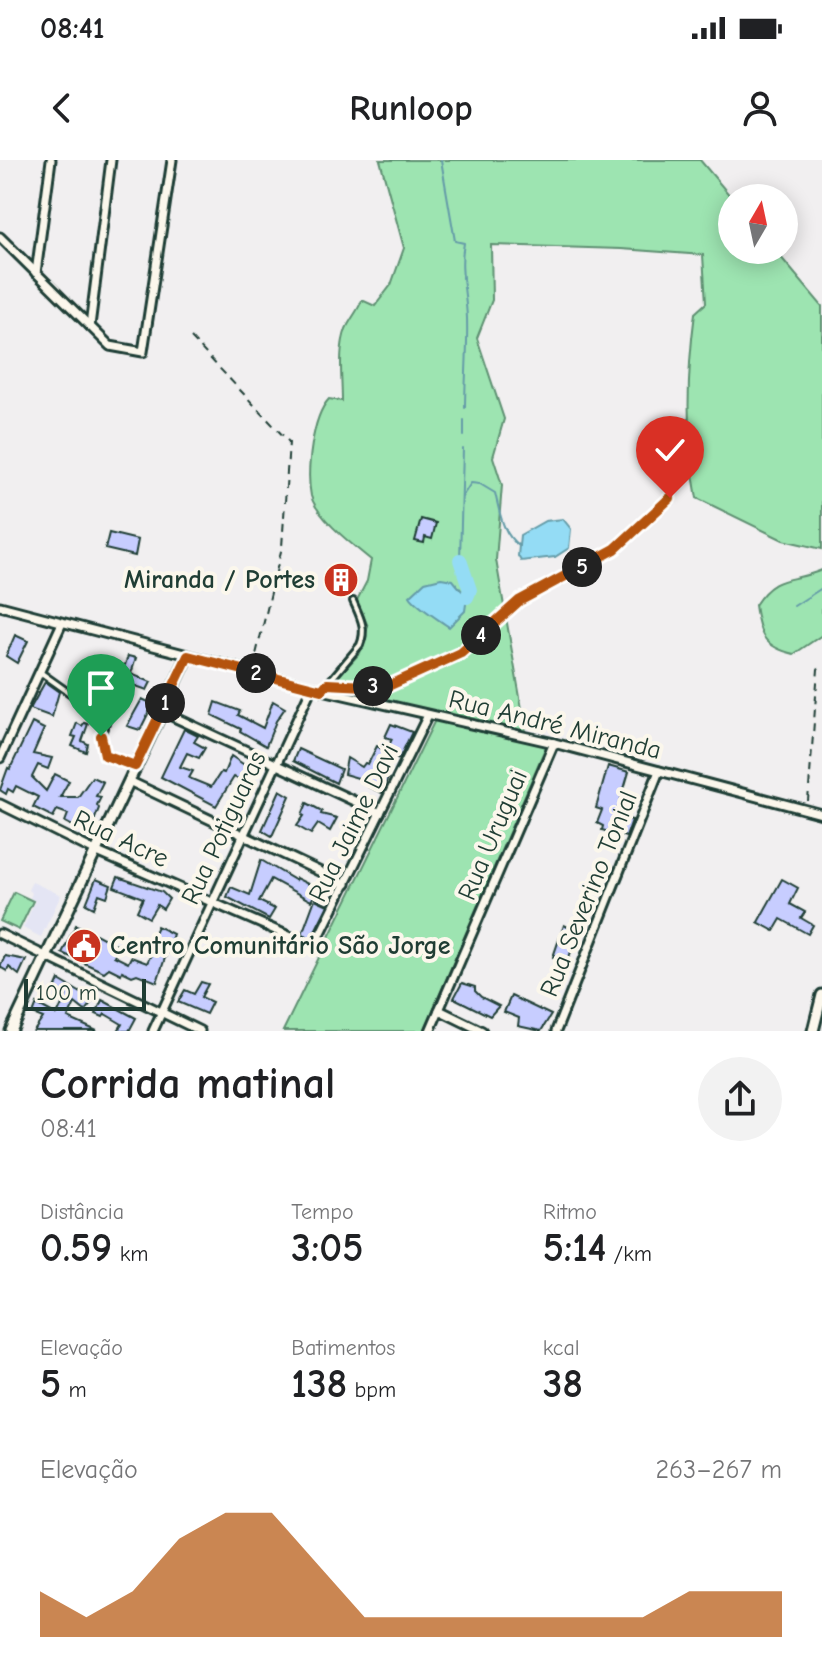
<!DOCTYPE html>
<html lang="pt">
<head>
<meta charset="utf-8">
<style>
  body { margin:0; font-family:"Comic Neue",sans-serif; background:#f2f2f2; color:#202124; height:100vh; display:flex; flex-direction:column; font-size:30px; white-space:nowrap }
  * { box-sizing:border-box; margin:0 }
  p { font-size:26px; color:#757577 }
  .icon { flex:none; width:44px; height:44px; fill:none; stroke:currentColor; stroke-width:2; stroke-linecap:round; stroke-linejoin:round }
  .map { position:relative; height:871px; overflow:hidden }
  .sheet { display:flex; flex-direction:column; background:#fff; flex:1 }
  .sheet>* { flex:none }
  .needle { width:52px; rotate:9deg }
  .buttons { position:absolute; left:718px; top:24px; display:grid; gap:16px }
  .buttons a { display:grid; place-items:center; width:80px; height:80px; border-radius:50%; background:#fff; box-shadow:0 4px 20px #0003; font-size:40px }
  .scale { position:absolute; left:24px; bottom:20px; width:122px; box-sizing:border-box; padding-left:8px; border:4px solid #1f3d34; border-top:0; font-size:22px; line-height:28px; white-space:nowrap; color:#1f3d34; -webkit-text-stroke:6px #fbf7ec; paint-order:stroke }
  .pin { position:absolute; display:grid; place-items:center; width:68px; height:68px; color:#fff; margin:-82px -34px; border-radius:50% 50% 50% 0; rotate:-45deg; box-shadow:0 0 8px #0007 }
  .pin .icon { rotate:45deg }
  .km { position:absolute; width:40px; height:40px; margin:-20px; border-radius:50%; background:#222; color:#fff; font-size:22px; line-height:40px; text-align:center }
  .round { display:grid; place-items:center; flex:none; width:84px; height:84px; border-radius:42px; background:#f2f2f2 }
  .head { display:flex; align-items:center; justify-content:space-between; height:136px; padding:0 40px }
  h1 { font-size:44px; font-weight:800; line-height:60px }
  .stats { display:grid; grid-template-columns:repeat(3,1fr); gap:12px; height:136px; padding:8px 40px }
  .stats div { display:grid; align-content:center }
  .stats b { font-size:40px; font-weight:800 }
  .stats small { font-size:22px; font-weight:400 }
  .stats p { font-size:22px }
  .chart { height:224px; padding:16px 40px }
  .chart p { display:flex; justify-content:space-between }
  .chart svg { width:100%; height:144px; margin-top:8px; fill:#b45309; opacity:.7 }
  .status { display:flex; justify-content:space-between; align-items:center; height:56px; padding:0 40px; background:#fff; direction:ltr }
  .status svg { height:22px; fill:currentColor }
  header { display:flex; justify-content:space-between; align-items:center; height:104px; padding:0 40px; background:#fff; font-size:36px; font-weight:800 }
  .map>svg:first-child { display:block }
</style>
</head>
<body>
<div class="status"><b>08:41</b><svg viewBox="0 0 49 12"><path d="M0 12V9h3v3zM5 12V6h3v6zM10 12V3h3v9zM15 12V0h3v12zM26 1h20v11H26zM47 4h2v5h-2z"/></svg></div>
<header><svg class="icon" aria-label="back" viewBox="0 0 24 24"><path d="M15 5l-7 7 7 7"/></svg>Runloop<svg class="icon" aria-label="person" viewBox="0 0 24 24"><circle cx="12" cy="8" r="4"/><path d="M4 21q1-7 8-7t8 7"/></svg></header>
<div class="map">
<svg width="822" height="871" viewBox="0 0 822 871">
  <rect width="100%" height="100%" fill="#f1eff0"/>
  <filter id="ink" filterUnits="userSpaceOnUse"><feTurbulence type="fractalNoise" baseFrequency=".0125" numOctaves="2"/><feDisplacementMap in="SourceGraphic" scale="16" xChannelSelector="R" yChannelSelector="G"/><feConvolveMatrix kernelMatrix="1 2 1 2 8 2 1 2 1" color-interpolation-filters="sRGB"/></filter>
  <g filter="url(#ink)">
    <polygon fill="#e4e5f4" points="32,722 61,735 41,777 23,768 35,741 30,738 32,733 28,730"/>
    <g fill="#9de4b1" stroke="#5e9072" stroke-width="2">
      <path d="M380,0h320l32,38v52h43l47,56v243l-39,-9 -86,-42c-12,-61 -10,-125 -2,-185l11,-10 -3,-48 -82,-6 -130,-4 1,55 -15,38 27,81 -11,38 9,28 -6,75 30,172 24,5 -126,294h-141l155,-317 -111,-26 33,-35 8,-27 -12,-24 11,-21 4,-21c-17,-14 -54,-42 -60,-64 -5,-24 1,-79 18,-97l13,2c0,-22 -4,-51 4,-72 5,-11 12,-18 16,-29l13,6 16,-21 13,-37z"/>
      <path d="M822,410v65l-28,19c-31,-7 -35,-20 -39,-49 21,-32 36,-22 67,-35z"/>
      <polygon points="14,732 33,741 19,770 0,761"/>
    </g>
    <g fill="#94dcf5" stroke="#659ca8" stroke-width="2">
      <polygon points="563,359 571,369 569,388 555,397 521,401 518,396 520,375 545,361"/>
      <path d="M441,418l12,2 14,17 -2,14 -16,16c-11,-8 -33,-21 -39,-31l15,-14z"/>
    </g>
    <g fill="none" stroke-linecap="round" stroke-linejoin="round">
      <g stroke="#659ca8" stroke-width="2">
        <path d="M441,0l14,81 9,2c-5,26 2,49 3,75 1,30 -2,60 -2,90"/>
        <polyline points="464,276 464,260"/>
        <path d="M462,337l9,-14 9,1 15,9c5,20 7,40 24,53"/>
        <polyline points="460,400 463,289"/>
        <polyline points="794,446 822,428"/>
      </g>
      <polyline stroke="#94dcf5" stroke-width="14" points="460,400 470,430 467,437"/>
    </g>
    <g fill="#c7cdff" stroke="#1f3d34" stroke-width="2">
      <polygon points="421,359 436,363 432,379 425,377 424,383 415,381"/>
      <polygon points="109,373 138,380 135,396 105,389"/>
      <polygon points="333,409 354,416 348,425 350,432 344,437 337,428 328,424"/>
      <polygon points="15,475 28,481 17,503 6,496"/>
      <polygon points="128,496 136,498 131,514 151,522 147,530 116,519 119,512 115,511 117,505 125,505"/>
      <polygon points="45,522 59,532 52,557 30,549"/>
      <polygon points="142,539 153,544 140,570 127,566"/>
      <polygon points="273,541 285,548 276,561 266,586 240,571 241,569 212,555 216,542 240,551 238,555 263,568"/>
      <polygon points="32,563 44,569 33,594 52,598 48,609 38,605 32,617 46,631 55,614 69,621 60,637 78,637 92,617 103,622 96,636 101,637 97,645 99,648 94,661 90,660 88,666 81,663 78,669 65,662 68,654 57,650 53,657 33,647 38,637 16,626 13,632 8,629 6,634 0,630 8,608 10,609"/>
      <polygon points="77,563 82,566 84,563 88,564 82,581 88,584 86,592 72,586 76,577 72,576"/>
      <polygon points="391,564 412,572 399,599 392,595 381,615 388,618 382,633 369,627 372,622 344,614 347,598 362,607 365,603 368,604 377,586 386,592 392,579 385,577"/>
      <polygon points="184,569 198,576 194,582 205,588 199,598 187,593 180,607 193,611 189,618 211,627 221,612 224,613 231,596 252,610 244,622 234,617 216,646 161,617"/>
      <polygon points="298,589 341,609 336,623 293,601"/>
      <polygon points="608,606 629,612 616,656 632,660 626,677 602,670 603,666 597,663 602,650 596,648"/>
      <polygon points="280,630 290,636 272,676 262,670"/>
      <polygon points="307,643 322,651 321,654 337,658 330,671 318,664 311,674 297,666 304,656 302,655"/>
      <polygon points="357,650 370,658 357,684 343,678"/>
      <polygon points="261,700 295,720 296,718 318,729 311,741 271,719 259,741 275,749 269,759 227,737 231,727 250,735"/>
      <polygon points="118,717 162,732 169,739 163,749 157,745 149,758 137,751 143,738 114,727"/>
      <polygon points="96,719 111,725 107,737 99,734 94,748 86,744"/>
      <polygon points="782,719 798,728 790,744 805,752 801,758 813,765 808,774 781,759 774,771 758,762"/>
      <polygon points="315,739 328,745 311,779 302,774"/>
      <polygon points="76,765 87,770 79,795 84,797 96,774 118,786 114,796 128,803 131,797 147,803 158,780 152,777 157,766 173,774 157,822 137,814 132,816 122,811 121,814 109,808 104,812 62,793"/>
      <polygon points="564,765 578,772 567,803 553,797"/>
      <polygon points="5,796 26,800 19,815 9,807 7,811 0,807"/>
      <polygon points="59,820 93,840 85,851 75,843 68,858 97,871 34,871 43,858 33,854 37,844 57,855 66,836 55,829"/>
      <polygon points="201,822 208,824 201,837 212,842 206,854 178,842 185,830 194,834"/>
      <polygon points="462,823 475,827 475,831 481,837 499,846 490,856 454,838"/>
      <polygon points="511,836 551,855 541,871 518,866 519,858 504,852"/>
      <polygon points="102,840 136,858 129,871 118,871 122,864 105,854 103,857 96,854"/>
    </g>
    <g fill="none" stroke-linecap="round" stroke-linejoin="round">
      <defs>
        <g id="service">
          <polyline points="40,512 71,534 99,535 107,560 101,576 105,595 134,606"/>
          <path d="M324,528l36,-43c7,-17 0,-28 -7,-44"/>
        </g>
        <g id="minor">
          <polyline points="0,77 110,186 143,192 172,0"/>
          <polyline points="36,113 51,0"/>
          <polyline points="90,166 111,0"/>
          <polyline points="0,446 322,530 554,583 822,654"/>
          <polyline points="161,551 380,653"/>
          <polyline points="0,598 62,463"/>
          <polyline points="129,621 346,724"/>
          <polyline points="0,644 95,691 314,787 428,555"/>
          <polyline points="0,774 200,871"/>
          <polyline points="439,850 482,871"/>
          <polyline points="153,871 312,527"/>
          <polyline points="430,871 554,583"/>
          <polyline points="556,871 659,611"/>
        </g>
        <g id="tertiary">
          <polyline points="11,871 188,496"/>
          <polyline points="813,871 822,835"/>
        </g>
      </defs>
      <use href="#service" stroke="#1f3d34" stroke-width="10"/>
      <use href="#minor" stroke="#1f3d34" stroke-width="13"/>
      <use href="#tertiary" stroke="#1f3d34" stroke-width="15"/>
      <g stroke="#1f3d34" stroke-width="2" stroke-dasharray="8 6" stroke-linecap="butt">
        <polyline points="191,178 289,282 282,387 254,503"/>
        <polyline points="336,525 386,527 461,493 519,441 615,389 670,338"/>
        <polyline points="808,641 818,509 822,503"/>
      </g>
      <use href="#service" stroke="#fbf7ec" stroke-width="4"/>
      <use href="#minor" stroke="#fbf7ec" stroke-width="7"/>
      <use href="#tertiary" stroke="#fbf7ec" stroke-width="9"/>
    </g>
  </g>
  <g fill="none" stroke-linecap="round" stroke-linejoin="round" filter="url(#ink)">
    <defs>
      <polyline id="route" points="101,576 105,595 135,606 188,496 322,530 327,524 386,527 461,493 519,441 615,389 670,338"/>
    </defs>
    <use href="#route" stroke="#fff" stroke-width="16"/>
    <use href="#route" stroke="#b45309" stroke-width="10"/>
  </g>
  <defs>
    <symbol id="building-disc" viewBox="-11 -11 22 22"><circle r="9.5" fill="#c8321e" stroke="#fbf7ec"/><path d="M-4-6H4V6H1V3H-1V6H-4ZM-2.5-4.3h1.7v1.8h-1.7ZM.8-4.3h1.7v1.8H.8ZM-2.5-1h1.7V.8h-1.7ZM.8-1h1.7V.8H.8Z" fill="#fff"/></symbol>
    <symbol id="civic-disc" viewBox="-11 -11 22 22"><circle r="9.5" fill="#c8321e" stroke="#fbf7ec"/><path d="M-.6-6.5H3V-4.5H.6V-3L4-1V1h2V6H-6V1h2V-1L-.6-3ZM-1.2 2.5V6h2.4V2.5Z" fill="#fff"/></symbol>
  </defs>
  <g fill-rule="evenodd">
    <use href="#building-disc" x="321" y="400" width="40" height="40"/>
    <use href="#civic-disc" x="64" y="766" width="40" height="40"/>
  </g>
  <g text-anchor="middle" dominant-baseline="central" stroke-width="8" stroke-linejoin="round" paint-order="stroke">
    <g font-size="26" font-weight="bold" fill="#1f3d34" stroke="#fbf7ec" text-anchor="end">
      <text x="315" y="420">Miranda / Portes</text>
      <text x="110" y="786" text-anchor="start">Centro Comunitário São Jorge</text>
    </g>
    <g font-size="26" fill="#1f3d34" stroke="#fbf7ec">
      <text transform="translate(555 565) rotate(14)">Rua André Miranda</text>
      <text transform="translate(354 663) rotate(-64)">Rua Jaime Davi</text>
      <text transform="translate(224 668) rotate(-65)">Rua Potiguaras</text>
      <text transform="translate(493 675) rotate(-67)">Rua Uruguai</text>
      <text transform="translate(121 679) rotate(25)">Rua Acre</text>
      <text transform="translate(589 734) rotate(-68)">Rua Severino Tonial</text>
    </g>
  </g>
</svg>
<div class="buttons">
<a><svg class="needle" viewBox="-14 -14 28 28"><path d="M0-13l5 13h-10z" fill="#e53935"/><path d="M0 13l5-13h-10z" fill="#757577"/></svg></a>
</div>
<div class="scale">100 m</div>
<div class="pin" style="left:101px;top:576px;background:#1e9e55"><svg class="icon" aria-label="arrive" viewBox="0 0 24 24"><path d="M6 21V4h12l-3 4 3 4H6"/></svg></div>
<div class="pin" style="left:670px;top:338px;background:#d93025"><svg class="icon" aria-label="check" viewBox="0 0 24 24"><path d="M5 12l5 5 9-10"/></svg></div>
<b class="km" style="left:165px;top:543px">1</b>
<b class="km" style="left:256px;top:513px">2</b>
<b class="km" style="left:373px;top:526px">3</b>
<b class="km" style="left:481px;top:475px">4</b>
<b class="km" style="left:582px;top:407px">5</b>
</div>
<section class="sheet">
<div class="head"><div><h1>Corrida matinal</h1><p>08:41</p></div><a class="round"><svg class="icon" aria-label="share" viewBox="0 0 24 24"><path d="M12 15V3M7 8l5-5 5 5M5 13v7h14v-7"/></svg></a></div>
<div class="stats">
<div><p>Distância</p><b>0.59<small> km</small></b></div>
<div><p>Tempo</p><b>3:05</b></div>
<div><p>Ritmo</p><b>5:14<small> /km</small></b></div>
</div>
<div class="stats">
<div><p>Elevação</p><b>5<small> m</small></b></div>
<div><p>Batimentos</p><b>138<small> bpm</small></b></div>
<div><p>kcal</p><b>38</b></div>
</div>
<div class="chart"><p><span>Elevação</span>263–267 m</p>
<svg viewBox="0 0 160 44" preserveAspectRatio="none"><path d="M0 44V30L10 38L20 30L30 14L40 6L50 6L60 22L70 38L80 38L90 38L100 38L110 38L120 38L130 38L140 30L150 30L160 30V44z"/></svg>
</div>
</section>
</body>
</html>
